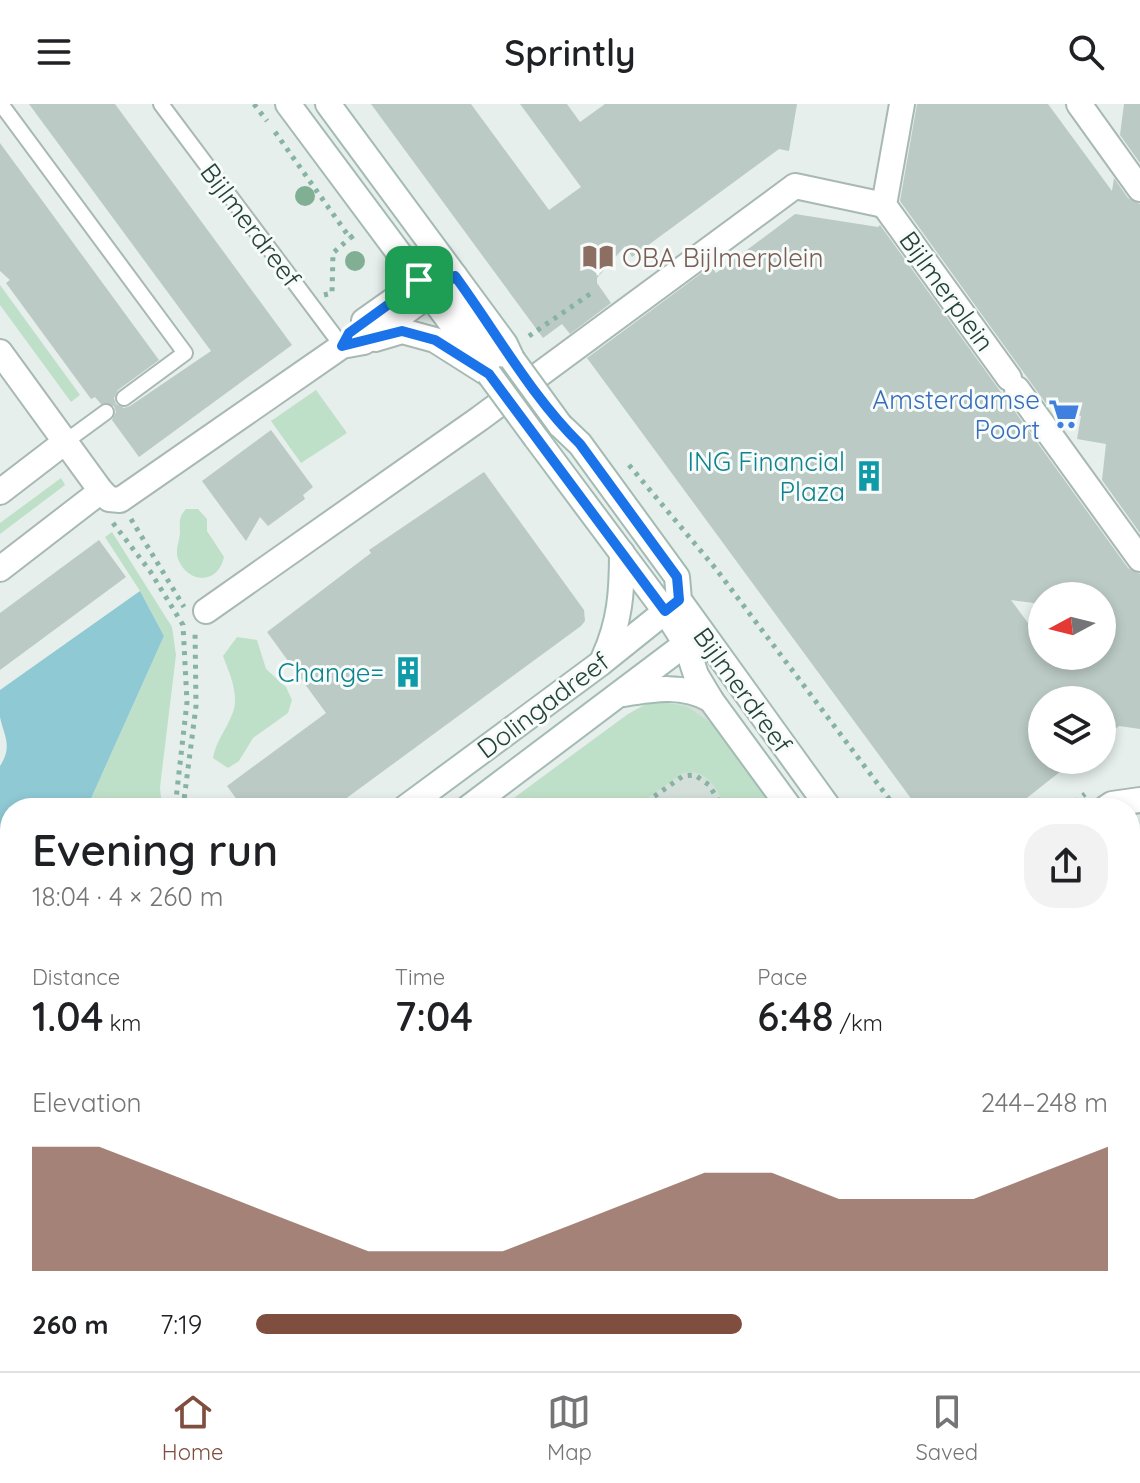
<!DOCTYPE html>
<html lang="en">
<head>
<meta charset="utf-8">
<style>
  body { margin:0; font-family:Quicksand,sans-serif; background:#f2f2f2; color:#202124; height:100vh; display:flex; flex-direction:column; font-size:30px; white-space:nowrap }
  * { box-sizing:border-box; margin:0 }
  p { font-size:26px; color:#757577 }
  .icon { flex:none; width:44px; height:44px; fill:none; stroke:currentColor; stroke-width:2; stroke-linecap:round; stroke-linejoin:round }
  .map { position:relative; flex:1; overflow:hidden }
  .panel { position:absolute; left:0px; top:694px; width:1140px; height:574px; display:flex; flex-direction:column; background:#fff; border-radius:32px 32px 0 0; box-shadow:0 4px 12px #0003 }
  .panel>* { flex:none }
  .needle { width:52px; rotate:263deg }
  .controls { position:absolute; left:1028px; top:478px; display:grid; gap:16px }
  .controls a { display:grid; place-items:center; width:88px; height:88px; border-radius:50%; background:#fff; box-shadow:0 4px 12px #0003; font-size:40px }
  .pin { position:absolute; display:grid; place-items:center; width:68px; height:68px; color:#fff; margin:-34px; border-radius:16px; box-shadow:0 4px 12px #0006 }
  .round { display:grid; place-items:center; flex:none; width:84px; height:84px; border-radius:32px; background:#f2f2f2 }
  .overview { display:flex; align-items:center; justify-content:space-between; height:136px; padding:0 32px }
  h1 { font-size:44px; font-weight:600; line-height:60px }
  .stats { display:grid; grid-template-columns:repeat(3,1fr); gap:12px; height:136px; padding:8px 32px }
  .stats div { display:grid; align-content:center }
  .stats b { font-size:40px; font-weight:600 }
  .stats small { font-size:22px; font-weight:400 }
  .stats p { font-size:22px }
  .chart { height:224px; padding:16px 32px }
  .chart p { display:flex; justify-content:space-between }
  .chart svg { width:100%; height:144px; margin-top:8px; fill:#7f4e3f; opacity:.7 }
  ul { padding:0 32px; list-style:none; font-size:26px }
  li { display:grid; grid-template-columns:128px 96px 1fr; align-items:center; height:60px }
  li i { height:20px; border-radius:10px; background:#7f4e3f }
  header { display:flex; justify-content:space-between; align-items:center; height:104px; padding:0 32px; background:#fff; font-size:36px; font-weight:600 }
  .tab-bar { display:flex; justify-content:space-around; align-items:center; height:112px; border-top:2px solid #e0e0e0; background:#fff; font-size:22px; color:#757577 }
  .tab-bar a { display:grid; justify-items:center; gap:4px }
  .tab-bar .active { color:#7f4e3f }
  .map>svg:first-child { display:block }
</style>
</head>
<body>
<header><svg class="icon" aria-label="menu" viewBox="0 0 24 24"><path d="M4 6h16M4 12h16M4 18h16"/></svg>Sprintly<svg class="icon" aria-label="search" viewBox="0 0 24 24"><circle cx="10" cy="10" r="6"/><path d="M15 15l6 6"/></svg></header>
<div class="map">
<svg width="1140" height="1267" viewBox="0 0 1140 1267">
  <rect width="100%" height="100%" fill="#e6efeb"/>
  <g fill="#d4dfda">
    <polygon points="690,590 772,704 536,704"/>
    <polygon points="1130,1200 1140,1214 1140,1267 615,1267 608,1258 1130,1258"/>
  </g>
  <g fill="#bfe0c8">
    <polygon points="0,181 80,291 71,298 0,201"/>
    <polygon points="316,286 347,329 301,359 271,317"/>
    <polygon points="61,374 65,381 0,430 0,419"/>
    <path d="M186,405h12l9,10v12l17,26c-6,28 -36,27 -46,2 -3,-10 1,-16 2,-26 0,-10 -2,-16 6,-24z"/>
    <polygon points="112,428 172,523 176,551 160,683 162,704 91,704 89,699 164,532 140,487 105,433"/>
    <path d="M237,533l20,3 9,29 20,18 6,13 -4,13 -35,25 -14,23 -11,7 -15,-10c3,-17 12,-26 18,-41 10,-20 -1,-42 -8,-61z"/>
    <path d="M662,598l24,4 31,21 62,81h-53c-9,-19 -19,-40 -43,-35l-50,35h-133l128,-94 18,-10z"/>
    <polygon points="10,784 10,963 0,970 0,791"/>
    <polygon points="1130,1228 1140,1241 1140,1267 1036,1267 1043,1258 1130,1258"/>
    <polygon points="926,1258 1027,1258 1021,1267 934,1267"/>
  </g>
  <g fill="#8ec9d4">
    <path d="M140,487l24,45 -75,167 2,5h-81v80l-10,7v-129c13,-20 4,-30 0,-49 0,-8 0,-19 0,-27z"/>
    <polygon points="423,1258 520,1258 527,1267 429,1267"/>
  </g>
  <g fill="#bbcac4" fill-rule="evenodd">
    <polygon points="29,0 115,0 292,241 139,353 112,316 116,308 114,302 101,300 95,293 91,295 6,179 10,176 0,167 0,39 159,256 118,286 114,294 116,300 124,304 130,302 211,247"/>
    <polygon points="371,0 471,0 549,106 581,83 520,0 567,0 580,18 605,0 797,0 789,47 779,45 632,153 625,142 597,174 597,179 611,199 570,230 562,220 543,234"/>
    <polygon points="917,0 1048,0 1112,87 1114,74 1128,94 1140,100 1140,429 1102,376 1106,340 1077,335 1081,312 1047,301 900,97"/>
    <polygon points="1124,0 1140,0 1140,59 1120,31"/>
    <path d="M795,110l83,13 2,-2 248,343 12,6v155l-21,-3 -17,13v-39h-60v60h33l-61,48h-96l-331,-450 124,-92 5,7zM1042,492h60v60h-60v-14l-31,-42 31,4z"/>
    <polygon points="271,326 313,383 303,391 305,395 268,422 260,413 246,437 202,377"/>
    <polygon points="484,368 584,506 585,517 581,522 333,704 243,704 227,682 326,609 267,528 371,449 369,446"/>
    <polygon points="99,436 126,473 0,566 0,509"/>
  </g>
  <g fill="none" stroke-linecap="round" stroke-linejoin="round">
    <defs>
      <g id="lane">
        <polyline points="1,0 185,249 124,294"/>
        <polyline points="161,0 342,242"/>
        <polyline points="65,338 106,308"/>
        <polyline points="1130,838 1135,845 1140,868"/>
        <polyline points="0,933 10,931"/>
        <polyline points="0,979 10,972"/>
      </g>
      <g id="street">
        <polyline points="902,0 884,101 1009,274"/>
        <polyline points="1079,0 1140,85"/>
        <path d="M364,217l65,-46c36,11 40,58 65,77 5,3 12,5 18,7"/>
        <polyline points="375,235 402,227 435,236 487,269"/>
        <polyline points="0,248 101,387 109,395 120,396 342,242 364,238 455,172"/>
        <polyline points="1017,285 1140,455"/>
        <polyline points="0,388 65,338"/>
        <polyline points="0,465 101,387"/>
        <polyline points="206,507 479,315 795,82 884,101"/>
        <polyline points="1106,704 1112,700 1140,696"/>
      </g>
      <g id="secondary">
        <polyline points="288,0 489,270"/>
        <polyline points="328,0 505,240 512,255"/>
        <polyline points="560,321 580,340 677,473 679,496 829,704"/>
        <polyline points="536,334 665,507 686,540 696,571 711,596 790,704"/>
        <path d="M604,553c16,-35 18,-65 18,-104"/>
        <path d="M624,590c30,-5 60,-10 87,6"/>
        <polyline points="405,704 601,559 677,498"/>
        <polyline points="468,704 696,532"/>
        <polyline points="0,1008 10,1000"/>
        <polyline points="10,1058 5,1078 10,1118"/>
        <polyline points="1130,1101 1140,1115"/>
        <polyline points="0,1141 10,1155"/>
        <polyline points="1130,1160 1140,1175"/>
        <polyline points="0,1200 10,1213"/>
        <polyline points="43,1258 49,1267"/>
        <polyline points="85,1258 92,1267"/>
      </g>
    </defs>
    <use href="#lane" stroke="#a8b8b2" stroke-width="18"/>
    <use href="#street" stroke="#a8b8b2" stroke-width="28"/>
    <use href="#secondary" stroke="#a4bbb3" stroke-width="28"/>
    <g stroke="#86b3a5" stroke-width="5" stroke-dasharray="4 6" stroke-linecap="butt">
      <polyline points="254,0 267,17"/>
      <polyline points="275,28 350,134 357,129"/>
      <polyline points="324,191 332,189 333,149 350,134"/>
      <polyline points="529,232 590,190"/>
      <polyline points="629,361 716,465 896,704"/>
      <polyline points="131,415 184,503"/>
      <polyline points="113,419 150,467 183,521 187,598 175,704"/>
      <polyline points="183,704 196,602 195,526"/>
      <polyline points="638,704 683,672 695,671 709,681 723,704"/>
      <polyline points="1067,704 1085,690"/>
      <polyline points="0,858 10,852"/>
      <polyline points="0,868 10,863"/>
      <polyline points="391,1258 398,1267"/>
      <polyline points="561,1258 567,1267"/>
      <polyline points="576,1258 582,1267"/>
      <polyline points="276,1267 288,1258"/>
      <polyline points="304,1267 316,1258"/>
      <polyline points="1029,1267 1035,1258"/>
    </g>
    <use href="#lane" stroke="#fff" stroke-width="14"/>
    <use href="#street" stroke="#fff" stroke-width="24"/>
    <use href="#secondary" stroke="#fff" stroke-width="24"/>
    <defs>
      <g id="secondary-bridge">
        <polyline points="512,255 560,321"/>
        <polyline points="489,270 536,334"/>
      </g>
    </defs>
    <use href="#secondary-bridge" stroke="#a4bbb3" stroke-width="28" stroke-linecap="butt"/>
    <use href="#secondary-bridge" stroke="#fff" stroke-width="24"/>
  </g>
  <g fill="#80af93">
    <circle cx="305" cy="92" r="10"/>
    <circle cx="355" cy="157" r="10"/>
  </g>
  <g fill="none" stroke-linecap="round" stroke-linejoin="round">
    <defs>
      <path id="route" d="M429,171l16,9 10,-8c41,56 76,120 125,168l97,133 2,23 -14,11 -176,-237 -54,-34 -33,-9 -60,15 7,-13z"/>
    </defs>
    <use href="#route" stroke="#fff" stroke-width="16"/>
    <use href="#route" stroke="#1a73e8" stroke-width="10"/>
  </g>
  <defs>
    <symbol id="library-bare" viewBox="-9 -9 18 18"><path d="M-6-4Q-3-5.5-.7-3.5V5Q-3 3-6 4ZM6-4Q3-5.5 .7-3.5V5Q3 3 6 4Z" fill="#8d6e63" stroke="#f7fbf9" stroke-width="2.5" paint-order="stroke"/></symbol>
    <symbol id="supermarket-bare" viewBox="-9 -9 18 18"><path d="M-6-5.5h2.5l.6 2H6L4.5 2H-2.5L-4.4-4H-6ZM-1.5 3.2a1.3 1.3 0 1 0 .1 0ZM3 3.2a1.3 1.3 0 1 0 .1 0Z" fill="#3f7fe0" stroke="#f7fbf9" stroke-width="2.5" paint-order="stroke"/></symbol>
    <symbol id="building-bare" viewBox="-9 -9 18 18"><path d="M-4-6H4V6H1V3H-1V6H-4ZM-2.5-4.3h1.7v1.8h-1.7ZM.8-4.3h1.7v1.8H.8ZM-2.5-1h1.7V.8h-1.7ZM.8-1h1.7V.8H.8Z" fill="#0f9aa8" stroke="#f7fbf9" stroke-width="2.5" paint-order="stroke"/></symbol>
  </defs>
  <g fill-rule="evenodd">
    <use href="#library-bare" x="576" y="131" width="44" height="44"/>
    <use href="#supermarket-bare" x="1042" y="288" width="44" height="44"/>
    <use href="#building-bare" x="847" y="350" width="44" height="44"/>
    <use href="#building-bare" x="386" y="546" width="44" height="44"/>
  </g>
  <g text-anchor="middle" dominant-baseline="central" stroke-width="6" stroke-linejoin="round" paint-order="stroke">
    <g font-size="26" fill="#24423a" stroke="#f7fbf9">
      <text transform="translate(251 121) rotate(53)">Bijlmerdreef</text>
      <text transform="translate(947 187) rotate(54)">Bijlmerplein</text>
      <text transform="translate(743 586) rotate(54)">Bijlmerdreef</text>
      <text transform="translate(543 601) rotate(-37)">Dolingadreef</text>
    </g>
    <g font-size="26" fill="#785e54" stroke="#f7fbf9" text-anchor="start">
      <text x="622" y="153">OBA Bijlmerplein</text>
    </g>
    <g font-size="26" fill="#366cbe" stroke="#f7fbf9" text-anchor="end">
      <text x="1040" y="295">Amsterdamse<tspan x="1040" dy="30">Poort</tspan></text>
    </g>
    <g font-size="26" fill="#0d838f" stroke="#f7fbf9" text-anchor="end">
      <text x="845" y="357">ING Financial<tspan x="845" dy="30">Plaza</tspan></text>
      <text x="384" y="568">Change=</text>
    </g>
  </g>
</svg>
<div class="controls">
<a><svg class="needle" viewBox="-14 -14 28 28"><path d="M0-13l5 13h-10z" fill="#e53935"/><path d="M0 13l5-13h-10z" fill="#757577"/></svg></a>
<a><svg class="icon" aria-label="layers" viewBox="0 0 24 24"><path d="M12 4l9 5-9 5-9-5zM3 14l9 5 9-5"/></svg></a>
</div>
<div class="pin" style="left:419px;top:176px;background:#1e9e55"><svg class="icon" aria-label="arrive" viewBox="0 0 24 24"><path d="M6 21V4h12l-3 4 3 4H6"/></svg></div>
<section class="panel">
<div class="overview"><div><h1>Evening run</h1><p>18:04 · 4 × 260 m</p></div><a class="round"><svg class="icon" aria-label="share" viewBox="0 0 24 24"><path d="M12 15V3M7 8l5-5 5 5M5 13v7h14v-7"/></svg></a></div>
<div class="stats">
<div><p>Distance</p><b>1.04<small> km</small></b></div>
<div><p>Time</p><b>7:04</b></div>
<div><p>Pace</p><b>6:48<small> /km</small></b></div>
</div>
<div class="chart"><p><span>Elevation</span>244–248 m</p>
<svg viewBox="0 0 160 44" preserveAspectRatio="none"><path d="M0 44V6L10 6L20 14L30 22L40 30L50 38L60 38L70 38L80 30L90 22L100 14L110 14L120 22L130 22L140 22L150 14L160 6V44z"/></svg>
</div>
<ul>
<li><b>260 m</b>7:19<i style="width:57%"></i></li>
</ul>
</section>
</div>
<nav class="tab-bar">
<a class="active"><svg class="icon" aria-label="home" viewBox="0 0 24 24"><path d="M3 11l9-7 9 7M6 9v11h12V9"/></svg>Home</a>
<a><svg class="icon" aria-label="map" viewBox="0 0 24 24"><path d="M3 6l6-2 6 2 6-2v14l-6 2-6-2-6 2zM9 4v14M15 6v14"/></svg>Map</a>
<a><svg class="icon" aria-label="saved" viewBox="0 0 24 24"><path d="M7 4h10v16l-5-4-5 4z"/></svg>Saved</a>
</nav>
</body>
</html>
